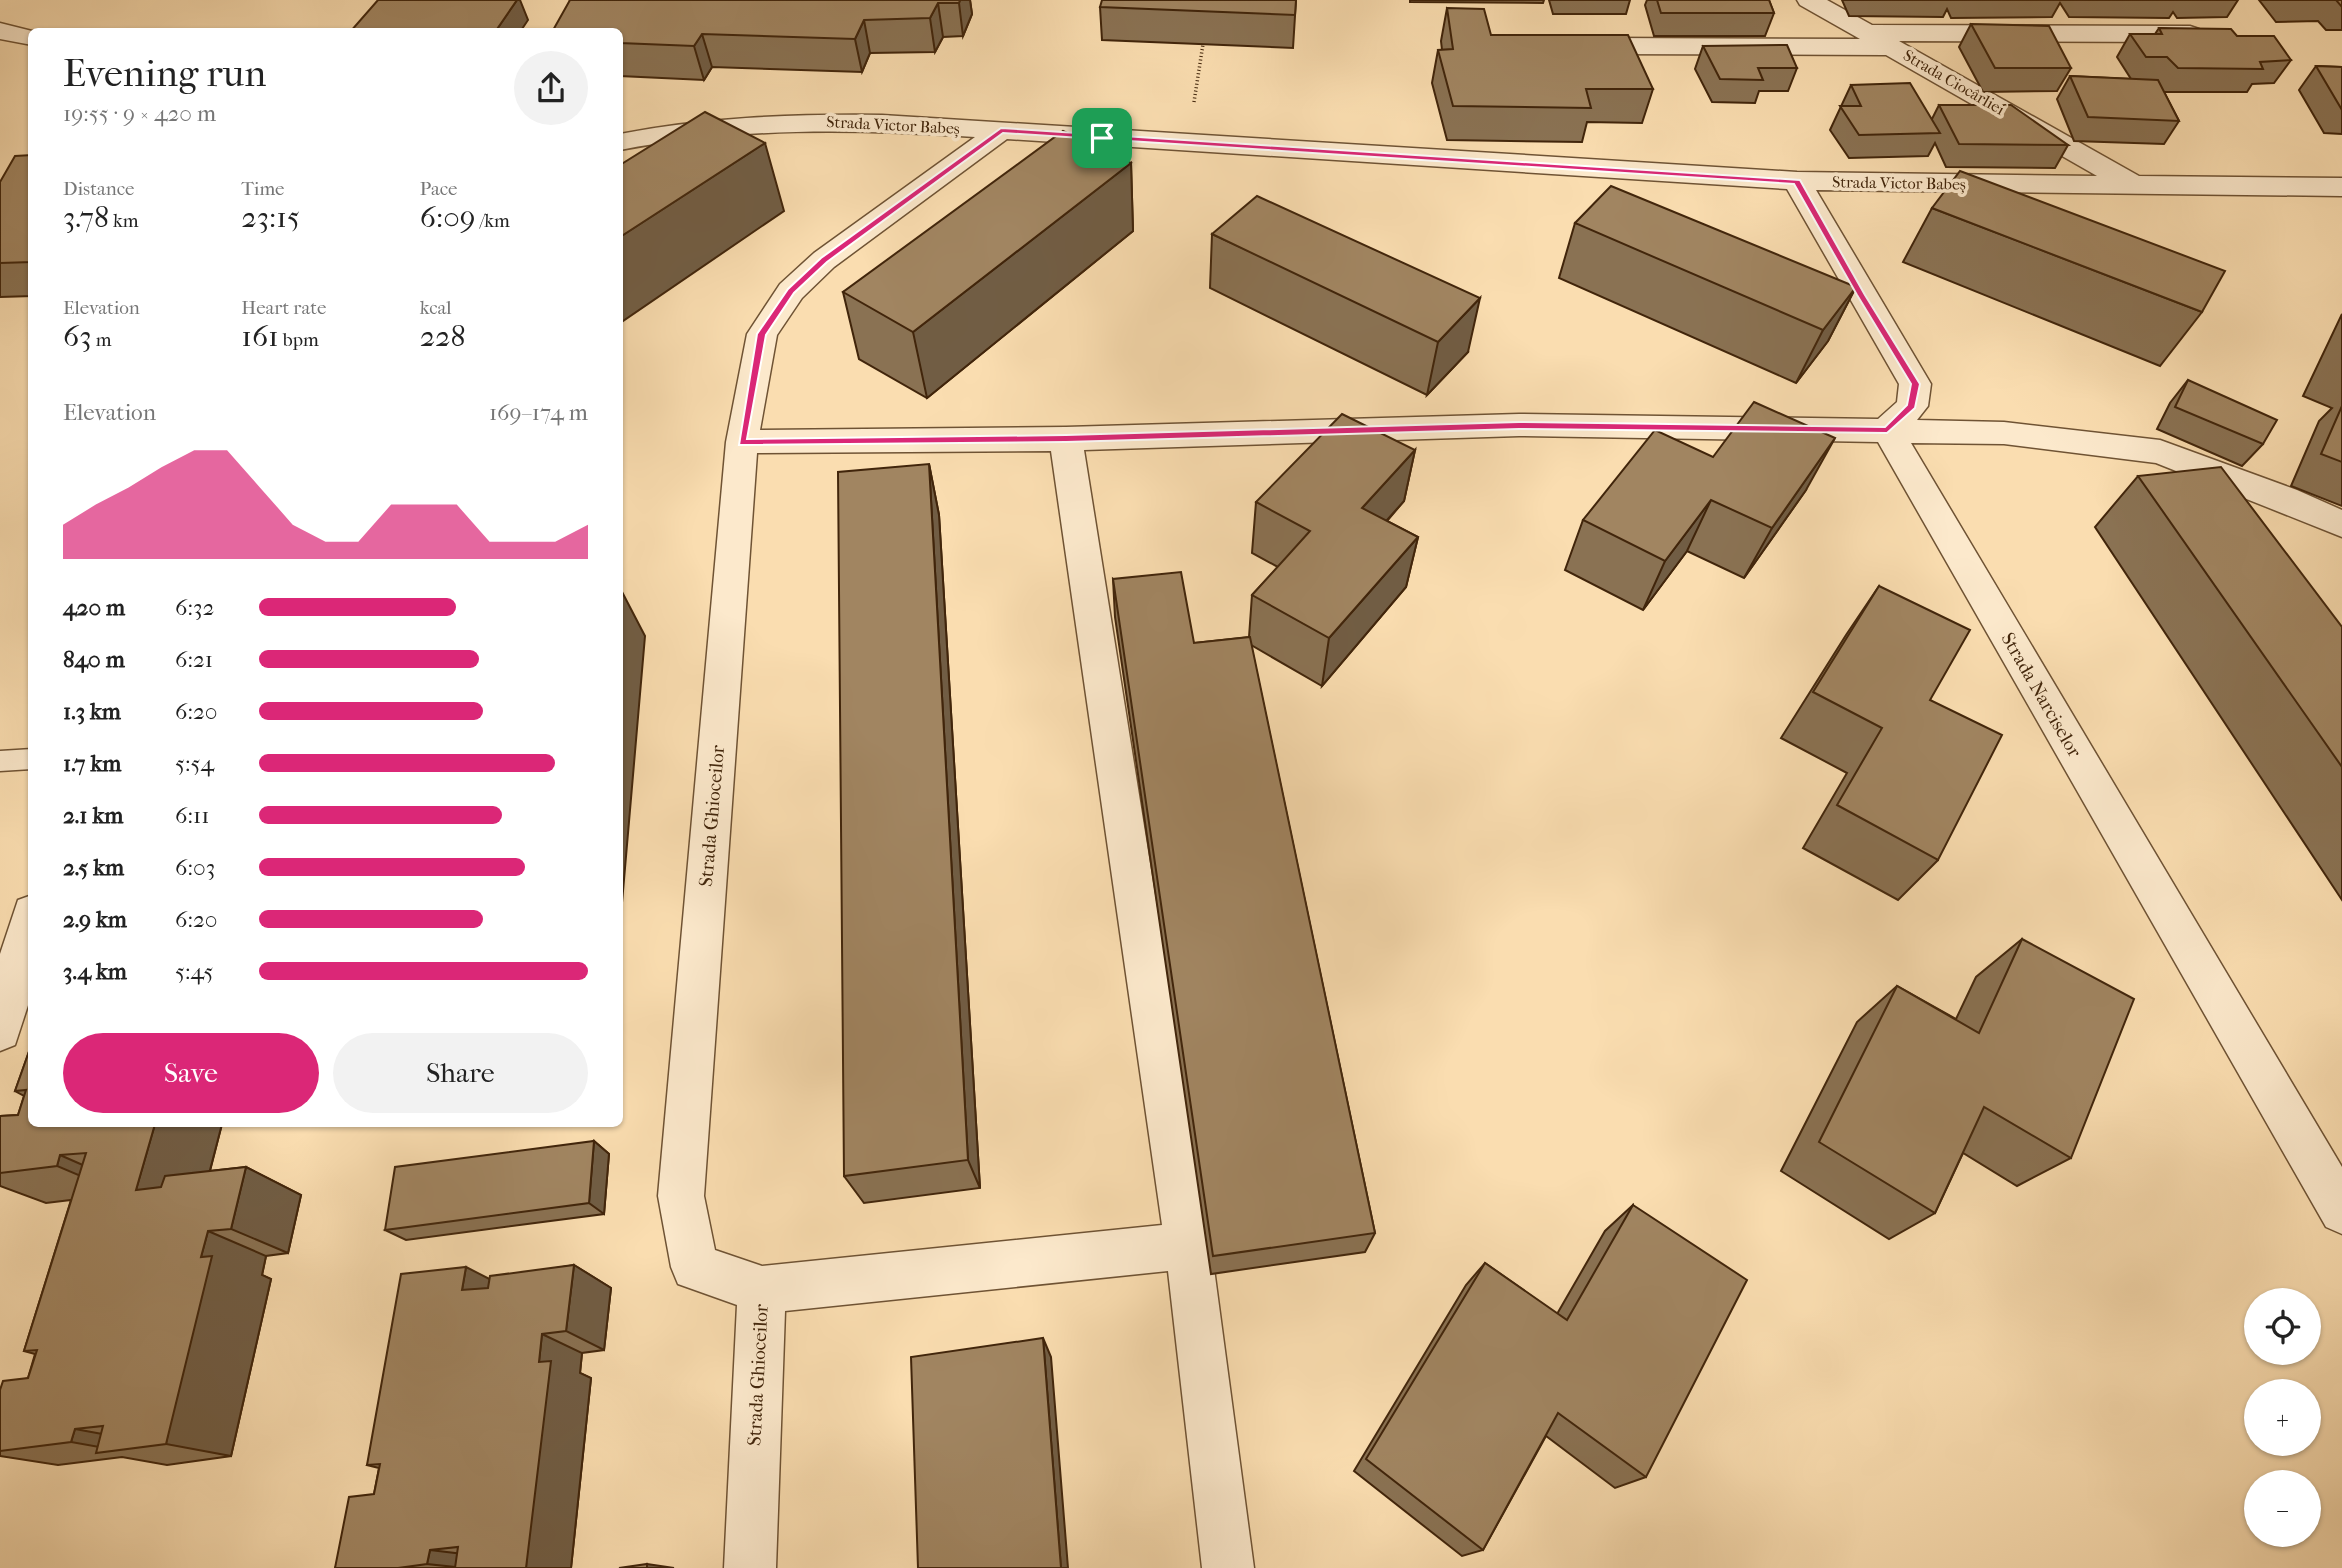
<!DOCTYPE html>
<html lang="en">
<head>
<meta charset="utf-8">
<style>
  body { margin:0; font-family:"IM FELL French Canon",serif; background:#f2f2f2; color:#222; height:100vh; display:flex; flex-direction:column; font-size:26px; white-space:nowrap }
  * { box-sizing:border-box; margin:0 }
  p { font-size:23px; color:#767676 }
  .icon { flex:none; width:38px; height:38px; fill:none; stroke:currentColor; stroke-width:2; stroke-linecap:round; stroke-linejoin:round }
  .map { position:relative; flex:1; overflow:hidden }
  .panel { position:absolute; left:28px; top:28px; width:595px; height:1099px; display:flex; flex-direction:column; background:#fff; border-radius:10px; box-shadow:0 2px 5px #0004 }
  .panel>* { flex:none }
  .controls { position:absolute; left:2244px; top:1288px; display:grid; gap:14px }
  .controls a { display:grid; place-items:center; width:77px; height:77px; border-radius:50%; background:#fff; box-shadow:0 2px 5px #0004; font-size:35px }
  .pin { position:absolute; display:grid; place-items:center; width:60px; height:60px; color:#fff; margin:-30px; border-radius:14px; box-shadow:0 4px 10px #0006 }
  .round { display:grid; place-items:center; flex:none; width:74px; height:74px; border-radius:37px; background:#f2f2f2 }
  .overview { display:flex; align-items:center; justify-content:space-between; height:119px; padding:0 35px }
  h1 { font-size:38px; font-weight:600; line-height:52px }
  .stats { display:grid; grid-template-columns:repeat(3,1fr); gap:10px; height:119px; padding:7px 35px }
  .stats div { display:grid; align-content:center }
  .stats b { font-size:30px; font-weight:600 }
  .stats small { font-size:19px; font-weight:400 }
  .stats p { font-size:19px }
  .chart { height:196px; padding:14px 35px }
  .chart p { display:flex; justify-content:space-between }
  .chart svg { width:100%; height:126px; margin-top:7px; fill:#db2777; opacity:.7 }
  .action { display:flex; gap:14px; margin-top:auto; padding:14px 35px }
  .action a { flex:1; height:80px; border-radius:42px; background:#db2777; color:#fff; font-size:28px; font-weight:600; line-height:80px; text-align:center }
  .action a+a { background:#f2f2f2; color:#222 }
  ul { padding:0 35px; list-style:none; font-size:23px }
  li { display:grid; grid-template-columns:112px 84px 1fr; align-items:center; height:52px }
  li i { height:18px; border-radius:9px; background:#db2777 }
  .map>svg:first-child { display:block }
</style>
</head>
<body>
<div class="map">
<svg width="2342" height="1568" viewBox="0 0 2342 1568">
  <rect width="100%" height="100%" fill="#faddb0"/>
  <filter id="stains"><feTurbulence type="fractalNoise" baseFrequency=".00286" numOctaves="4"/><feColorMatrix values="0 0 0 0 .2 0 0 0 0 .09 0 0 0 0 .02 0 0 0 .5 -.17"/></filter>
  <radialGradient id="worn" r=".72"><stop offset=".6" stop-color="#630" stop-opacity="0"/><stop offset="1" stop-color="#630" stop-opacity=".3"/></radialGradient>
  <g fill="none" stroke-linecap="round" stroke-linejoin="round">
    <defs>
      <polygon id="service" points="32,749 32,769 0,771 0,751"/>
      <g id="minor">
        <path d="M1797,0h30l45,25 318,1 9,3 4,5 -4,5 -9,3 -291,-1 240,135 203,2v18l-526,-6 115,194 -3,22 -11,14 87,2 156,18 137,50 45,20v27l-186,-74 -152,-19 -93,-1 431,724v67l-16,-7 -448,-785 -359,-6 -435,14 127,796 43,322h-52l-34,-297 -383,40 -9,257h-52l13,-263 -59,-21 -7,-17 -13,-71 68,-754 21,-108 33,-50 34,-31 161,-116c-119,-8 -237,-10 -355,13v-16c87,-17 174,-20 262,-19l915,57 300,4 -211,-121 -281,-1 -9,-3 -4,-5 4,-5 9,-3 255,1 -60,-34zM1007,139l780,50 112,195 -2,18 -19,17 -359,-5 -453,13 -306,3 17,-95 25,-37 32,-31zM1051,451l111,774 -400,41 -47,-16 -11,-54 53,-743z"/>
        <polygon points="0,23 36,32 32,32 32,45 0,39"/>
        <polygon points="32,895 32,993 15,1045 0,1051 0,954 18,900"/>
      </g>
    </defs>
    <use href="#service" stroke="#6f5334" stroke-width="3"/>
    <use href="#minor" stroke="#6f5334" stroke-width="3"/>
    <polyline stroke="#41250b" stroke-width="3.5" stroke-dasharray="1 2.5" stroke-linecap="butt" points="1194,102 1203,44"/>
    <use href="#service" fill="#fce9cc" fill-rule="evenodd"/>
    <use href="#minor" fill="#fce9cc" fill-rule="evenodd"/>
  </g>
  <g fill="#8a7253" stroke="#41250b" stroke-width="2">
    <polygon points="570,0 970,0 972,14 963,36 943,37 935,52 870,53 862,72 712,67 704,80 620,76 620,32"/>
    <polygon points="1296,0 1293,48 1102,40 1100,7"/>
    <polygon points="1410,0 1544,0 1543,3 1410,2"/>
    <polygon points="1549,0 1630,0 1626,14 1553,14"/>
    <polygon points="1647,0 1769,0 1774,13 1765,36 1654,36 1645,5"/>
    <polygon points="1842,0 2238,0 2227,17 2177,18 2173,12 2169,18 2069,17 2060,3 2052,17 1951,18 1947,9 1943,17 1849,16"/>
    <polygon points="2259,0 2342,0 2342,30 2326,30 2318,21 2276,22"/>
    <polygon points="1447,8 1491,35 1653,89 1642,123 1587,122 1582,142 1447,140 1432,83 1438,50 1442,50 1441,41"/>
    <polygon points="1971,24 2071,68 2057,91 1983,92 1959,47"/>
    <polygon points="2159,28 2237,36 2291,60 2274,83 2252,84 2247,92 2164,92 2179,121 2164,144 2074,141 2057,99 2070,76 2131,79 2117,57 2130,34 2155,34"/>
    <polygon points="1703,46 1797,68 1788,91 1759,91 1755,103 1712,102 1695,69"/>
    <polygon points="2316,66 2342,67 2342,134 2324,133 2299,90"/>
    <polygon points="1851,85 1932,119 1939,105 2068,145 2055,168 1946,167 1935,143 1928,156 1849,158 1830,130"/>
    <polygon points="32,155 32,296 0,297 0,182"/>
    <polygon points="1131,163 1133,231 927,398 859,359 843,292"/>
    <polygon points="1932,208 2202,312 2160,366 1903,262"/>
    <polygon points="1575,223 1856,287 1828,341 1796,383 1559,278"/>
    <polygon points="1212,234 1468,352 1427,395 1210,288"/>
    <polygon points="2342,314 2342,506 2291,486 2319,421 2332,408 2303,396"/>
    <polygon points="2188,380 2263,444 2242,466 2157,429 2170,403"/>
    <polygon points="1415,450 1404,501 1387,521 1418,537 1406,587 1322,686 1251,645 1375,1233 1365,1252 1211,1274 1115,617 1113,579 1194,643 1249,637 1252,595 1278,567 1252,553 1256,502"/>
    <polygon points="1713,457 1806,490 1744,578 1687,551 1643,610 1565,570 1583,520"/>
    <polygon points="929,464 939,515 980,1188 864,1203 844,1176"/>
    <polygon points="2138,476 2342,627 2342,900 2095,527"/>
    <polygon points="1879,586 1930,700 1938,860 1898,900 1803,848 1847,773 1781,738 1846,635"/>
    <polygon points="2022,939 2071,1158 2017,1186 1963,1153 1935,1213 1889,1239 1781,1171 1857,1022 1897,986 1956,1019 1976,977"/>
    <polygon points="32,1043 32,1124 222,1124 210,1171 246,1167 301,1195 288,1253 266,1256 262,1275 271,1279 231,1456 167,1465 122,1457 58,1465 0,1456 0,1390 28,1378 35,1354 24,1351 71,1200 46,1203 0,1186 0,1116 18,1115 24,1096 15,1091"/>
    <polygon points="594,1141 609,1154 604,1214 406,1240 385,1230"/>
    <polygon points="1633,1205 1646,1477 1615,1488 1546,1436 1483,1550 1462,1556 1354,1471 1466,1285 1485,1263 1557,1314 1605,1231"/>
    <polygon points="574,1265 611,1288 604,1350 582,1353 580,1373 591,1378 571,1568 335,1568 374,1494 379,1468 367,1465 490,1279"/>
  </g>
  <g fill="#715d44" stroke="#41250b" stroke-width="2">
    <polygon points="517,0 520,0 528,20 520,32 495,32"/>
    <polygon points="960,0 970,0 972,14 963,36 959,3"/>
    <polygon points="938,3 943,37 935,52 930,18"/>
    <polygon points="864,20 870,53 862,72 855,39"/>
    <polygon points="702,34 712,67 704,80 694,46"/>
    <polygon points="765,143 784,211 620,323 620,237"/>
    <polygon points="1131,163 1133,231 927,398 913,332"/>
    <polygon points="1856,287 1828,341 1796,383 1823,330"/>
    <polygon points="1480,298 1468,352 1427,395 1438,342"/>
    <polygon points="1835,438 1806,490 1744,578 1772,528"/>
    <polygon points="1415,450 1404,501 1353,558 1362,508"/>
    <polygon points="929,464 939,515 980,1188 968,1160"/>
    <polygon points="1711,500 1687,551 1643,610 1665,561"/>
    <polygon points="1418,537 1406,587 1322,686 1329,638"/>
    <polygon points="620,588 645,636 620,926"/>
    <polygon points="155,1124 222,1124 198,1216 136,1190"/>
    <polygon points="594,1141 609,1154 604,1214 589,1203"/>
    <polygon points="60,1155 126,1184 123,1194 57,1166"/>
    <polygon points="246,1167 301,1195 288,1253 231,1229"/>
    <polygon points="208,1231 266,1256 262,1275 271,1279 231,1456 166,1444 201,1257"/>
    <polygon points="574,1265 611,1288 604,1350 566,1331"/>
    <polygon points="466,1267 509,1289 462,1290"/>
    <polygon points="542,1334 582,1353 580,1373 591,1378 571,1568 526,1568 539,1362"/>
    <polygon points="1043,1338 1051,1357 1068,1568 1061,1568"/>
    <polygon points="75,1429 146,1442 116,1450 71,1442"/>
    <polygon points="430,1550 480,1556 465,1568 427,1564"/>
    <polygon points="647,1564 674,1568 647,1568"/>
  </g>
  <g fill="#a18561" stroke="#41250b" stroke-width="2">
    <polygon points="378,0 517,0 495,32 350,32"/>
    <polygon points="570,0 960,0 959,3 938,3 930,18 864,20 855,39 702,34 694,46 620,43 620,32 552,32"/>
    <polygon points="1102,0 1296,0 1295,15 1100,7"/>
    <polygon points="1657,0 1769,0 1774,13 1661,13"/>
    <polygon points="2336,0 2342,0 2342,7"/>
    <polygon points="1447,8 1484,9 1491,35 1628,35 1653,89 1586,89 1591,108 1453,106 1438,50 1453,49"/>
    <polygon points="1971,24 2049,26 2071,68 1995,68"/>
    <polygon points="2159,28 2231,29 2237,36 2274,36 2291,60 2260,62 2263,69 2178,68 2167,57 2146,57 2130,34 2162,34"/>
    <polygon points="1787,45 1797,68 1758,68 1763,80 1720,79 1703,46"/>
    <polygon points="2316,66 2342,67 2342,110"/>
    <polygon points="2070,76 2158,80 2179,121 2088,117"/>
    <polygon points="1910,83 1940,133 1859,135 1840,106 1861,106 1851,85"/>
    <polygon points="1939,105 2011,105 2068,145 1959,144"/>
    <polygon points="705,112 765,143 620,237 620,165"/>
    <polygon points="1063,131 1131,163 913,332 843,292"/>
    <polygon points="32,155 32,262 0,263 0,182 15,156"/>
    <polygon points="1960,171 2225,271 2202,312 1932,208"/>
    <polygon points="1611,186 1856,287 1823,330 1575,223"/>
    <polygon points="1257,196 1480,298 1438,342 1212,234"/>
    <polygon points="2188,380 2277,420 2263,444 2175,407"/>
    <polygon points="1754,402 1835,438 1772,528 1711,500 1665,561 1583,520 1655,430 1713,457"/>
    <polygon points="2342,406 2342,462 2321,454"/>
    <polygon points="1342,414 1415,450 1362,508 1418,537 1329,638 1252,595 1310,531 1256,502"/>
    <polygon points="929,464 968,1160 844,1176 838,472"/>
    <polygon points="2221,467 2342,627 2342,767 2138,476"/>
    <polygon points="1181,572 1194,643 1250,637 1375,1233 1213,1256 1113,579"/>
    <polygon points="1879,586 1970,630 1930,700 2002,735 1938,860 1837,805 1882,728 1813,692"/>
    <polygon points="2022,939 2134,999 2071,1158 1984,1107 1935,1213 1819,1142 1897,986 1979,1033"/>
    <polygon points="32,1043 32,1124 155,1124 136,1190 161,1187 165,1176 246,1167 231,1229 208,1231 201,1257 212,1256 166,1444 96,1453 103,1426 75,1429 71,1442 0,1451 0,1390 3,1381 28,1378 37,1350 24,1351 86,1153 60,1155 57,1166 0,1173 0,1116 18,1115 26,1090 15,1091"/>
    <polygon points="594,1141 589,1203 385,1230 395,1167"/>
    <polygon points="1633,1205 1747,1280 1646,1477 1558,1413 1483,1550 1366,1459 1485,1263 1567,1320"/>
    <polygon points="574,1265 566,1331 542,1334 539,1362 551,1361 526,1568 455,1568 458,1547 430,1550 427,1564 398,1568 335,1568 349,1497 374,1494 380,1464 367,1465 401,1274 466,1267 462,1290 488,1288 490,1276"/>
    <polygon points="1043,1338 1061,1568 918,1568 911,1357"/>
    <polygon points="647,1564 647,1568 619,1568"/>
  </g>
  <path fill="#db2777" stroke="#fff" stroke-width="2" fill-rule="evenodd" d="M1001,128l799,52 65,115 55,89 -5,24 -28,25 -368,-4 -453,13 -327,3 18,-111 31,-45 33,-31zM1003,133l791,51 63,111 54,89 -4,21 -22,22 -366,-5 -453,13 -319,4 19,-104 28,-42 33,-31z"/>
  <g text-anchor="middle" dominant-baseline="central" stroke-width="7" stroke-linejoin="round" paint-order="stroke">
    <g font-size="16" fill="#41250b" stroke="#fce9cc">
      <text transform="translate(1954 82) rotate(30)">Strada Ciocârliei</text>
      <text transform="translate(893 125) rotate(3)">Strada Victor Babeș</text>
      <text transform="translate(1899 183) rotate(1)">Strada Victor Babeș</text>
    </g>
    <g font-size="19" fill="#41250b" stroke="#fce9cc">
      <text transform="translate(2041 695) rotate(60)">Strada Narciselor</text>
      <text transform="translate(712 816) rotate(-85)">Strada Ghioceilor</text>
      <text transform="translate(758 1375) rotate(-87)">Strada Ghioceilor</text>
    </g>
  </g>
  <rect width="100%" height="100%" filter="url(#stains)"/>
  <rect width="100%" height="100%" fill="url(#worn)"/>
</svg>
<div class="controls">
<a><svg class="icon" aria-label="locate" viewBox="0 0 24 24"><circle cx="12" cy="12" r="6"/><path d="M12 2v4M12 18v4M2 12h4M18 12h4"/></svg></a>
<a>+</a>
<a>−</a>
</div>
<div class="pin" style="left:1102px;top:138px;background:#1e9e55"><svg class="icon" aria-label="arrive" viewBox="0 0 24 24"><path d="M6 21V4h12l-3 4 3 4H6"/></svg></div>
<section class="panel">
<div class="overview"><div><h1>Evening run</h1><p>19:55 · 9 × 420 m</p></div><a class="round"><svg class="icon" aria-label="share" viewBox="0 0 24 24"><path d="M12 15V3M7 8l5-5 5 5M5 13v7h14v-7"/></svg></a></div>
<div class="stats">
<div><p>Distance</p><b>3.78<small> km</small></b></div>
<div><p>Time</p><b>23:15</b></div>
<div><p>Pace</p><b>6:09<small> /km</small></b></div>
</div>
<div class="stats">
<div><p>Elevation</p><b>63<small> m</small></b></div>
<div><p>Heart rate</p><b>161<small> bpm</small></b></div>
<div><p>kcal</p><b>228</b></div>
</div>
<div class="chart"><p><span>Elevation</span>169–174 m</p>
<svg viewBox="0 0 160 44" preserveAspectRatio="none"><path d="M0 44V32L10 25L20 19L30 12L40 6L50 6L60 19L70 32L80 38L90 38L100 25L110 25L120 25L130 38L140 38L150 38L160 32V44z"/></svg>
</div>
<ul>
<li><b>420 m</b>6:32<i style="width:60%"></i></li>
<li><b>840 m</b>6:21<i style="width:67%"></i></li>
<li><b>1.3 km</b>6:20<i style="width:68%"></i></li>
<li><b>1.7 km</b>5:54<i style="width:90%"></i></li>
<li><b>2.1 km</b>6:11<i style="width:74%"></i></li>
<li><b>2.5 km</b>6:03<i style="width:81%"></i></li>
<li><b>2.9 km</b>6:20<i style="width:68%"></i></li>
<li><b>3.4 km</b>5:45<i style="width:100%"></i></li>
</ul>
<div class="action"><a>Save</a><a>Share</a></div>
</section>
</div>
</body>
</html>
